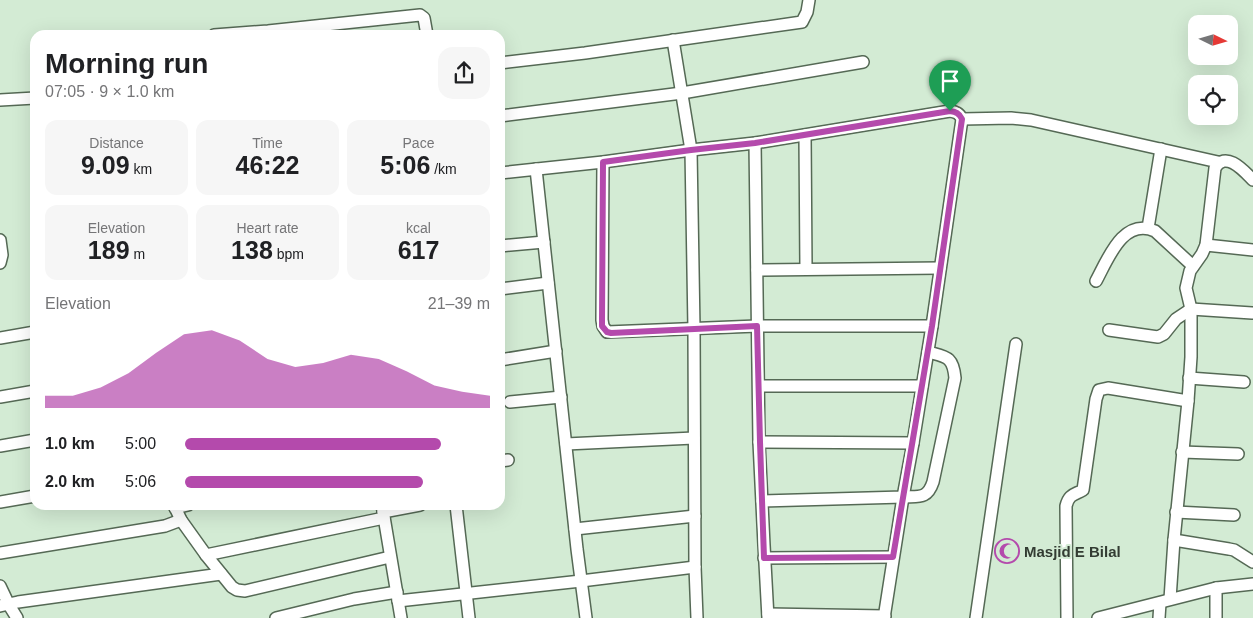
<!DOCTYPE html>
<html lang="en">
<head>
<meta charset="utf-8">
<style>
  body { margin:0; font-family:Arial,sans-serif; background:#f6f6f6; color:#202124; height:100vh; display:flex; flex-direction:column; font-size:19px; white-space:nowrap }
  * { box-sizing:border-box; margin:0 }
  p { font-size:16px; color:#757577 }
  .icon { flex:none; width:28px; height:28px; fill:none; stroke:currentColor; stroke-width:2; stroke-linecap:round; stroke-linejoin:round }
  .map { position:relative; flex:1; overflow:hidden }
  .details { position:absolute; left:30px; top:30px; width:475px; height:480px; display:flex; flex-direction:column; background:#fff; border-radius:15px; box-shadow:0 5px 20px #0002 }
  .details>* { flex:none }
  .needle { width:32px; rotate:95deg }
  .fabs { position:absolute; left:1188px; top:15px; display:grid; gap:10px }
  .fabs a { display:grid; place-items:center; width:50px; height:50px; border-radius:10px; background:#fff; box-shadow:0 5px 20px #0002; font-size:25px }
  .pin { position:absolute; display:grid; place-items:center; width:42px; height:42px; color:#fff; margin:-51px -21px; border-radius:50% 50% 50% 0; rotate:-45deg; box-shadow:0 0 5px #0007 }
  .pin .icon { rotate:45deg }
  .round { display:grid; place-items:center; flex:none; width:52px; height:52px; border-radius:15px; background:#f6f6f6 }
  .overview { display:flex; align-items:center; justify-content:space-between; height:85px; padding:0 15px }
  h1 { font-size:28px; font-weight:600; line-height:38px }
  .figures { display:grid; grid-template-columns:repeat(3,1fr); gap:8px; height:85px; padding:5px 15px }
  .figures div { display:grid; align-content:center; border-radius:12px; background:#f6f6f6; text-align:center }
  .figures b { font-size:25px; font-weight:600 }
  .figures small { font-size:14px; font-weight:400 }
  .figures p { font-size:14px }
  .chart { height:140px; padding:10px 15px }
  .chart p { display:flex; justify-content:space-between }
  .chart svg { width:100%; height:90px; margin-top:5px; fill:#b44aac; opacity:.7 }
  ul { padding:0 15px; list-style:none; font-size:16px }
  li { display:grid; grid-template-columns:80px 60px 1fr; align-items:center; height:38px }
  li i { height:12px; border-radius:6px; background:#b44aac }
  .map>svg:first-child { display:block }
</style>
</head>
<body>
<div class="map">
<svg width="1253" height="618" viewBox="0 0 1253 618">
  <rect width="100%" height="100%" fill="#d3ebd4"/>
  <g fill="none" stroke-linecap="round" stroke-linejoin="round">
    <defs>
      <g id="minor">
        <polyline points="214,35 268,31 420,15 424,18 427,35"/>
        <polyline points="673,40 691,150 694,329 695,567 697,618"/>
        <polyline points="500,63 585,53 802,22 807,12 809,0"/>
        <polyline points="0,100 35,98"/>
        <polyline points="500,116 682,93 863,62"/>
        <polyline points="962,119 1011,118 1031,120 1218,162"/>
        <polyline points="805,135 806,269"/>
        <polyline points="755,143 759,442 764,545 768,618"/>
        <polyline points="603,162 602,320 603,326 607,332 757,326 932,326"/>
        <polyline points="536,169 577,549 586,618"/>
        <path d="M500,173l103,-11 88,-12 64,-7 195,-32c6,1 9,2 12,8l-30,207 -19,117 -10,54 -19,121"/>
        <polyline points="1148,228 1161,149"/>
        <polyline points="0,240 2,255 0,263"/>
        <polyline points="1206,245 1253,250"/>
        <polyline points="500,246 544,242"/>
        <polyline points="757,270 940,268"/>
        <path d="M1096,281c12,-22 27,-64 59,-50l38,35"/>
        <polyline points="500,289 548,283"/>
        <polyline points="1109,330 1158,337 1164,334 1176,319 1191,309 1252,313"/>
        <polyline points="0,338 35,332"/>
        <polyline points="500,360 556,351"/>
        <polyline points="1189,378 1244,382"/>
        <polyline points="759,386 922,386"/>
        <polyline points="0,397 35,391"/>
        <polyline points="510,402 561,397"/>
        <polyline points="759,442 913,443"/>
        <polyline points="566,444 694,438"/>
        <polyline points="0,446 35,440"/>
        <polyline points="1182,452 1238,454"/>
        <polyline points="500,461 508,460"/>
        <path d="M762,501l141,-4c15,-1 24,3 30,-15l22,-104c-2,-22 -9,-21 -27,-26"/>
        <polyline points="0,502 35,496"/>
        <polyline points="174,505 181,520 206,555 232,587 237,590 245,591 390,557"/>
        <polyline points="382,505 401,618"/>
        <polyline points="456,505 469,618"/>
        <polyline points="175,508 188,505"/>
        <polyline points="383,512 420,505"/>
        <polyline points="1176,512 1234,515"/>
        <polyline points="575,529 695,516"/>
        <polyline points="1174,540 1229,549 1234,550 1253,562"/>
        <polyline points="0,553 165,526 181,520"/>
        <polyline points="206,555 384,518"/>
        <polyline points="764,558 893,557"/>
        <polyline points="0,586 9,605 17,618"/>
        <path d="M1170,599l4,-59 14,-139 3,-44v-48l-5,-21 4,-17 12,-17 4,-9 9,-77c11,-18 29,3 38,12"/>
        <polyline points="398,601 581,581 695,567"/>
        <polyline points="0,606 18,602 221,574"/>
        <polyline points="768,614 885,616"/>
        <polyline points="276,618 354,599 397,592"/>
        <polyline points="976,618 1016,344"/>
        <path d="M1067,618l-1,-112c3,-12 8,-11 17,-16l13,-91 3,-9 9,-2 80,13"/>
        <polyline points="1098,618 1216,588 1253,584"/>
        <polyline points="1159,618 1160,603"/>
        <polyline points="1216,618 1216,588"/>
      </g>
    </defs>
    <use href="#minor" stroke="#556955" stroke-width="14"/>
    <use href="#minor" stroke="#fff" stroke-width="11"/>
  </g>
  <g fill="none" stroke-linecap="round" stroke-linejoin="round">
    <defs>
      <path id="route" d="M950,111c6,1 9,2 12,8l-30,207 -39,231 -129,1 -4,-116 -3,-116 -146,7 -4,-1 -5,-6v-6l1,-158 88,-12 64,-7z"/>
    </defs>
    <use href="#route" stroke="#fff" stroke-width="10"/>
    <use href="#route" stroke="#b44aac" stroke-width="6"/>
  </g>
  <defs>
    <symbol id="mosque-ring" viewBox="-11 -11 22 22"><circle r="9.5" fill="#d3ebd4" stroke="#b44aac" stroke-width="1.5"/><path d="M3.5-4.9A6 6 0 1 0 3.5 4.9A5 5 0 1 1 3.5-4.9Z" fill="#b44aac"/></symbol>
  </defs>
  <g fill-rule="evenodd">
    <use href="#mosque-ring" x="993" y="537" width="28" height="28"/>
  </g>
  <g text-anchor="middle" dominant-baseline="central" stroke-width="4" stroke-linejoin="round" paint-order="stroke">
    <g font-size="15" font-weight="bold" fill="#333c33" stroke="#d3ebd4" text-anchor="start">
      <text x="1024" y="551">Masjid E Bilal</text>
    </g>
  </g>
</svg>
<div class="fabs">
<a><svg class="needle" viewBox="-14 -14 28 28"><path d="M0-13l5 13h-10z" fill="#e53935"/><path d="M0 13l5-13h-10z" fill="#757577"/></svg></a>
<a><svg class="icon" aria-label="locate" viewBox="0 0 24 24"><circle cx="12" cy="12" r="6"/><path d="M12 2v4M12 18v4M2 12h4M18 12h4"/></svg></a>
</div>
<div class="pin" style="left:950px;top:111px;background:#1e9e55"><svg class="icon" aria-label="arrive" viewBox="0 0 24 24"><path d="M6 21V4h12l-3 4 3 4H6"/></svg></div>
<section class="details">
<div class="overview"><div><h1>Morning run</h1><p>07:05 · 9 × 1.0 km</p></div><a class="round"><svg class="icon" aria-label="share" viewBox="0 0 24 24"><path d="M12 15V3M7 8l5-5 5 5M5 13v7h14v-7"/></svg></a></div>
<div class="figures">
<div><p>Distance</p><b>9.09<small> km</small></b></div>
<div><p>Time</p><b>46:22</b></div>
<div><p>Pace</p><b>5:06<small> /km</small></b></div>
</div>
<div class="figures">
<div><p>Elevation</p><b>189<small> m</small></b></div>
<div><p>Heart rate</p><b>138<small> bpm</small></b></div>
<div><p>kcal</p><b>617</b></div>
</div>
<div class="chart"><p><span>Elevation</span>21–39 m</p>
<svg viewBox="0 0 160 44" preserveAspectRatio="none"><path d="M0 44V38L10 38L20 34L30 27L40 17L50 8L60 6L70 11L80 20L90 24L100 22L110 18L120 20L130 26L140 33L150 36L160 38V44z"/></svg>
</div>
<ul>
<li><b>1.0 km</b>5:00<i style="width:84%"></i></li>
<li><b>2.0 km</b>5:06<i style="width:78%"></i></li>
</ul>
</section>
</div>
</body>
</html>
